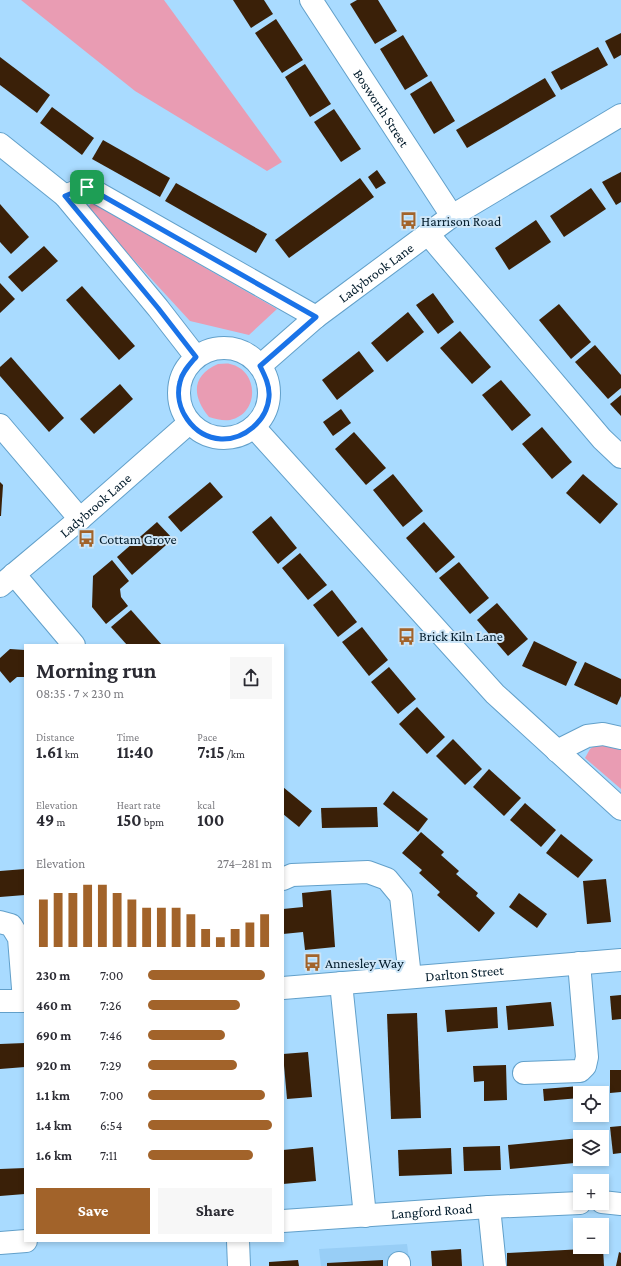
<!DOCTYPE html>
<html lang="en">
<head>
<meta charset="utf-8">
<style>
  body { margin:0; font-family:"Crimson Pro",serif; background:#f7f7f7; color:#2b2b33; height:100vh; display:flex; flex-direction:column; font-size:15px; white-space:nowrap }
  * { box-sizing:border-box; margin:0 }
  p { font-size:13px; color:#7c7c81 }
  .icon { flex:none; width:22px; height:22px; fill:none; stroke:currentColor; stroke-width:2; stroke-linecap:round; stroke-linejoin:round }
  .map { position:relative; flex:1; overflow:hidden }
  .drawer { position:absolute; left:24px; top:644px; width:260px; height:598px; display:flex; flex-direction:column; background:#fff; border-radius:0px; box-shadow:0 2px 6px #0003 }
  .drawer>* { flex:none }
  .fabs { position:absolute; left:573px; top:1086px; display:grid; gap:8px }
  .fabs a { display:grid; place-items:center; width:36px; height:36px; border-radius:0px; background:#fff; box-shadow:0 2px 6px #0003; font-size:20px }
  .pin { position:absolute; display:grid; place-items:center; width:34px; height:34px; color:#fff; margin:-17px; border-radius:8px; box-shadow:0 2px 6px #0006 }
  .round { display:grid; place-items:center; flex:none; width:42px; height:42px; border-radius:0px; background:#f7f7f7 }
  .overview { display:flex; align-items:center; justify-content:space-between; height:68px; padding:0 12px }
  h1 { font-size:22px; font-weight:700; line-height:30px }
  .metrics { display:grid; grid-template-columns:repeat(3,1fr); gap:6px; height:68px; padding:4px 12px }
  .metrics div { display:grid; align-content:center }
  .metrics b { font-size:17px; font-weight:700 }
  .metrics small { font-size:11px; font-weight:400 }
  .metrics p { font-size:11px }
  .chart { height:112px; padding:8px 12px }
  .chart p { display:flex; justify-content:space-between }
  .chart svg { width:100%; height:72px; margin-top:4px; stroke:#a2632a; stroke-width:6 }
  .button { display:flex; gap:8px; margin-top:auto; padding:8px 12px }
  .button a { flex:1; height:46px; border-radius:0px; background:#a2632a; color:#fff; font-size:16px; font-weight:700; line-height:46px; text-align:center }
  .button a+a { background:#f7f7f7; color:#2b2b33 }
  ul { padding:0 12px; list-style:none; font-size:13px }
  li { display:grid; grid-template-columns:64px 48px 1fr; align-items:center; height:30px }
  li i { height:10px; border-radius:5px; background:#a2632a }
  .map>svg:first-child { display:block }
</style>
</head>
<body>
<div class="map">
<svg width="621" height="1266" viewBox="0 0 621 1266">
  <rect width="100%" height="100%" fill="#a9dbff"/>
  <polygon fill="#98cef6" points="407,1244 410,1266 321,1266 319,1249"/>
  <g fill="#e99cb3">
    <polygon points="21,0 164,0 282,162 267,171 135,91"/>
    <polygon points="92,203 277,309 249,335 190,321 86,208"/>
    <path d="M218,364c4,0 9,-1 12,0 29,6 30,50 0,56 -7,1 -14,-1 -21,-3 -17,-21 -18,-41 9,-53z"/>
    <polygon points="600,742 612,744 621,749 621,789 585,758 590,749"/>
  </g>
  <g fill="#3a2008">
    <polygon points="233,0 264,0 273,14 251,28"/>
    <polygon points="357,0 378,0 397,31 375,44 350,4"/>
    <polygon points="276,19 303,60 282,73 255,33"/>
    <polygon points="621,33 621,55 614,59 605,41"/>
    <polygon points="403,35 428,76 405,90 380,49"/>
    <polygon points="598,47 608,65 561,90 551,72"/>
    <polygon points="0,57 50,95 37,113 0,85"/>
    <polygon points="305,64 331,104 310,117 285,77"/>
    <polygon points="545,78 556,96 467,148 456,130"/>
    <polygon points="431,81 455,121 434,134 410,94"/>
    <polygon points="52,107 94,138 82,155 40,123"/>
    <polygon points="334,109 361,149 341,162 314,122"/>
    <polygon points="103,140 170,178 160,197 92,159"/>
    <polygon points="377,170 386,183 376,189 368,177"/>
    <polygon points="621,172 621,202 616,205 602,182"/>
    <polygon points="360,178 374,197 289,258 275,240"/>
    <polygon points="176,183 267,234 256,253 165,201"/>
    <polygon points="591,188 606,209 564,237 550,216"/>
    <polygon points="0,204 29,237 11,254 0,242"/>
    <polygon points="536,220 551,242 509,270 495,248"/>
    <polygon points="44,246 58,261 22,292 8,277"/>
    <polygon points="0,283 15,299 0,313"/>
    <polygon points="82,286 135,346 119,360 66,300"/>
    <polygon points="433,293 454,322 438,334 416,305"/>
    <polygon points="559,304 591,342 571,359 539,320"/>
    <polygon points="408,312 424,332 387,362 371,343"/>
    <polygon points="460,331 491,367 472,384 440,348"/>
    <polygon points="595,345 621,375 621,388 608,399 575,362"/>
    <polygon points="359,351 374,371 337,400 322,380"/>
    <polygon points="11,357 64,418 49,432 0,376 0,367"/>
    <polygon points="501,380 531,415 512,431 482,395"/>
    <polygon points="120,384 133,399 94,434 80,419"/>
    <polygon points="621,395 621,416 610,404"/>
    <polygon points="341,409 351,423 333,436 323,422"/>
    <polygon points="542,427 572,462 552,479 522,444"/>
    <polygon points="354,432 386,468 366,485 335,449"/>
    <polygon points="393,474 423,511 403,527 373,490"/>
    <polygon points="583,474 618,504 600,524 566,493"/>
    <polygon points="0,482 3,485 1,516 0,516"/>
    <polygon points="210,482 223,497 181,532 168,517"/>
    <polygon points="271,516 297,548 278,564 252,532"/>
    <polygon points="157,522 173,539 132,575 117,557"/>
    <polygon points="424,522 455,557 436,573 406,538"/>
    <polygon points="300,553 327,585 308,600 282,568"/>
    <polygon points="112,560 129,581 120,589 121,597 128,606 106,624 92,607 93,576"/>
    <polygon points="459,562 489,598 470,614 439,578"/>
    <polygon points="332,590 357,622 338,637 313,605"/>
    <polygon points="497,603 528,639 508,656 477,620"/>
    <polygon points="131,610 162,645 127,645 111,627"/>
    <polygon points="362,627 388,660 369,676 342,642"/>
    <polygon points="534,641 577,662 566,686 522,666"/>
    <polygon points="10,649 25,650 25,677 17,677 10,683 0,671 0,658"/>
    <polygon points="585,662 621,679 621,696 617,705 574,685"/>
    <polygon points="389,667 416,699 398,714 371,682"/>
    <polygon points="417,707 445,737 427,754 399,724"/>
    <polygon points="453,739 482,769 465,785 436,756"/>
    <polygon points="489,769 521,798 504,816 473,787"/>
    <polygon points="283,787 312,811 299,827 283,814"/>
    <polygon points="393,791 428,819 418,832 383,804"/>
    <polygon points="525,803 556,830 541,847 510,820"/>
    <polygon points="377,807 378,827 322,828 321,808"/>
    <polygon points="421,832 444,852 441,855 459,871 456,874 478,893 476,896 495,913 479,932 437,895 440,892 419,873 422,870 402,853"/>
    <polygon points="561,834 593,860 578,878 546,853"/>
    <polygon points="25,869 25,895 0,897 0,871"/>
    <polygon points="606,879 611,922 587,924 583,881"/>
    <polygon points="331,890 335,947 305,950 303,932 283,934 283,909 303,907 302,893"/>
    <polygon points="519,893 547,914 537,928 509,907"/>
    <polygon points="621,995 621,1019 612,1020 610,996"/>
    <polygon points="551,1002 554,1026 508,1030 506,1006"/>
    <polygon points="497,1007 498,1028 447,1032 445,1010"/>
    <polygon points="417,1013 421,1118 391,1119 387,1014"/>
    <polygon points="25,1043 25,1067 0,1069 0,1044"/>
    <polygon points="308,1052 312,1097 287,1099 283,1054"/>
    <polygon points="506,1065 507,1100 484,1101 484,1081 474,1082 473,1066"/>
    <polygon points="610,1070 621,1070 621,1092 610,1093"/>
    <polygon points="580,1086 580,1098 544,1101 543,1089"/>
    <polygon points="621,1126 621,1153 613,1154 610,1127"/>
    <polygon points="602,1136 604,1136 607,1160 510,1169 508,1145 580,1138 580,1159 602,1159"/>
    <polygon points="500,1146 501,1170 464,1171 463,1147"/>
    <polygon points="313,1147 316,1181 283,1184 283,1150"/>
    <polygon points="451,1148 452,1174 399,1176 398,1150"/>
    <polygon points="25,1168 25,1194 0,1196 0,1169"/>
    <polygon points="603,1248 604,1266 507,1266 507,1253"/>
    <polygon points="461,1249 462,1266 432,1266 431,1251"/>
    <polygon points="619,1252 621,1253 621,1266 616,1266"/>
    <polygon points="298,1260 299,1266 269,1266 269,1262"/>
    <polygon points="383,1260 383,1266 327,1266 327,1263"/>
  </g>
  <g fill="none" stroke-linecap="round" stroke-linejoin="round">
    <defs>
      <g id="minor">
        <path id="s1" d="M311,0l141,216"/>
        <polyline points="0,144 65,196 158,308 196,357"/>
        <polyline points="65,196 87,187 316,317"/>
        <polyline points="428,234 602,439 621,457"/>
        <circle cx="224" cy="393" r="45"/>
        <path id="s2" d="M260,366l56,-49 136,-101 169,-101"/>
        <polyline points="0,425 80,519"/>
        <polyline points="254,427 495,694 621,809"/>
        <polyline points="14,574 74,645"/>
        <path id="s3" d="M0,586l80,-67 109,-96"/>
        <polyline points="557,751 587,736 603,734 621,738"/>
        <polyline points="283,879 292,875 368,872 387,879 401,896 410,977"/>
        <polyline points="0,922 11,925 19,938 24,1001"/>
        <polyline points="341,983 365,1216"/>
        <path id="s4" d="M283,988l338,-28"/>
        <polyline points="0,1001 25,1001"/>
        <polyline points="524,1073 580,1071 585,1066 587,1057 579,963"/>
        <polyline points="602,1202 621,1204"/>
        <polyline points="489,1207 495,1266"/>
        <path id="s5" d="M283,1221l206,-14 91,-4"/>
        <polyline points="238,1241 239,1266"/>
        <polyline points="0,1243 26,1241"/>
        <polyline points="399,1263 399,1266"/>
      </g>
    </defs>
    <use href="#minor" stroke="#62a0ca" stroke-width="24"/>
    <use href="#minor" stroke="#fff" stroke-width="22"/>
  </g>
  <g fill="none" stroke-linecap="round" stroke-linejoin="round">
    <defs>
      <path id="route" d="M87,187l229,130 -56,49c5,10 10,20 9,31 -2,24 -25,43 -48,42 -28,-2 -48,-31 -41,-57 2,-10 10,-18 16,-25l-38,-49 -93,-112z"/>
    </defs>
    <use href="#route" stroke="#fff" stroke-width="8"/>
    <use href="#route" stroke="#1a73e8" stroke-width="5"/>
  </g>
  <defs>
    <symbol id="bus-bare" viewBox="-9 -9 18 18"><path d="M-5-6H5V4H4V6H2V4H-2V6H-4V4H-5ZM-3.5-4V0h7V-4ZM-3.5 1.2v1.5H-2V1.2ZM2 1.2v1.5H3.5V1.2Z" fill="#a2632a" stroke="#cce5f7" stroke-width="2.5" paint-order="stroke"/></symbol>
  </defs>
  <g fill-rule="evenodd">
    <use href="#bus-bare" x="396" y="208" width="25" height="25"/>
    <use href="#bus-bare" x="74" y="526" width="25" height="25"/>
    <use href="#bus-bare" x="394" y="624" width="25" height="25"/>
    <use href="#bus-bare" x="300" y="950" width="25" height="25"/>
  </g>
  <g text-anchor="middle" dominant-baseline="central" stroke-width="4" stroke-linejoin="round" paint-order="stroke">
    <g font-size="14" fill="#021b2b" stroke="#cce5f7">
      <text stroke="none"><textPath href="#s1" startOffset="129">Bosworth Street</textPath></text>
      <text stroke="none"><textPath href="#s2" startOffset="149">Ladybrook Lane</textPath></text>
      <text stroke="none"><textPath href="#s3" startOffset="125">Ladybrook Lane</textPath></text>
      <text stroke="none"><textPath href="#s4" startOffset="182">Darlton Street</textPath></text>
      <text stroke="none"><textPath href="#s5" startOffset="149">Langford Road</textPath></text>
    </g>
    <g font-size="14" fill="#021b2b" stroke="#cce5f7" text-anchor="start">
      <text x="421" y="221">Harrison Road</text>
      <text x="99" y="539">Cottam Grove</text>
      <text x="419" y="636">Brick Kiln Lane</text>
      <text x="325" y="963">Annesley Way</text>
    </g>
  </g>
</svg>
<div class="fabs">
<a><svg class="icon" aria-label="locate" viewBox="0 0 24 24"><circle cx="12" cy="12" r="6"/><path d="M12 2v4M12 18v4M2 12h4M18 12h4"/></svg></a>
<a><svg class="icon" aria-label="layers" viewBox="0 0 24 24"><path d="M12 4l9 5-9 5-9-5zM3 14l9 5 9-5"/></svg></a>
<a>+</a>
<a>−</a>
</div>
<div class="pin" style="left:87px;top:187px;background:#1e9e55"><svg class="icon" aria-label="arrive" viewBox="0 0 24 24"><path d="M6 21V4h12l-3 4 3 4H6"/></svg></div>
<section class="drawer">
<div class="overview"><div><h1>Morning run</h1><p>08:35 · 7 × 230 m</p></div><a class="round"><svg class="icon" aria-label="share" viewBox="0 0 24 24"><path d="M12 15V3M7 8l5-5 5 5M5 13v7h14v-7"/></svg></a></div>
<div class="metrics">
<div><p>Distance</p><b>1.61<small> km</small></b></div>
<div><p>Time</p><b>11:40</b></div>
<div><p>Pace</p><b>7:15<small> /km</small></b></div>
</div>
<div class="metrics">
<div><p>Elevation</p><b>49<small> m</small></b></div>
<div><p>Heart rate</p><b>150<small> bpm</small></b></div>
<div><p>kcal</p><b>100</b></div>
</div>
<div class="chart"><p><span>Elevation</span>274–281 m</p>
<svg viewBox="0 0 160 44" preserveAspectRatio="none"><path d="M5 44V15M15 44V11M25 44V11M35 44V6M45 44V6M55 44V11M65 44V15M75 44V20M85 44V20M95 44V20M105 44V24M115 44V33M125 44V38M135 44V33M145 44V29M155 44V24"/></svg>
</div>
<ul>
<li><b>230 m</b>7:00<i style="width:94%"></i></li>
<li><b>460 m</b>7:26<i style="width:74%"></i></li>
<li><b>690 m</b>7:46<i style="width:62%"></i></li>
<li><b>920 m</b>7:29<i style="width:72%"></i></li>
<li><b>1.1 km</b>7:00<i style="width:94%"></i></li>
<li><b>1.4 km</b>6:54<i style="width:100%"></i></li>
<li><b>1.6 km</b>7:11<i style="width:85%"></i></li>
</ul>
<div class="button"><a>Save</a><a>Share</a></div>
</section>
</div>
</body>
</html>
